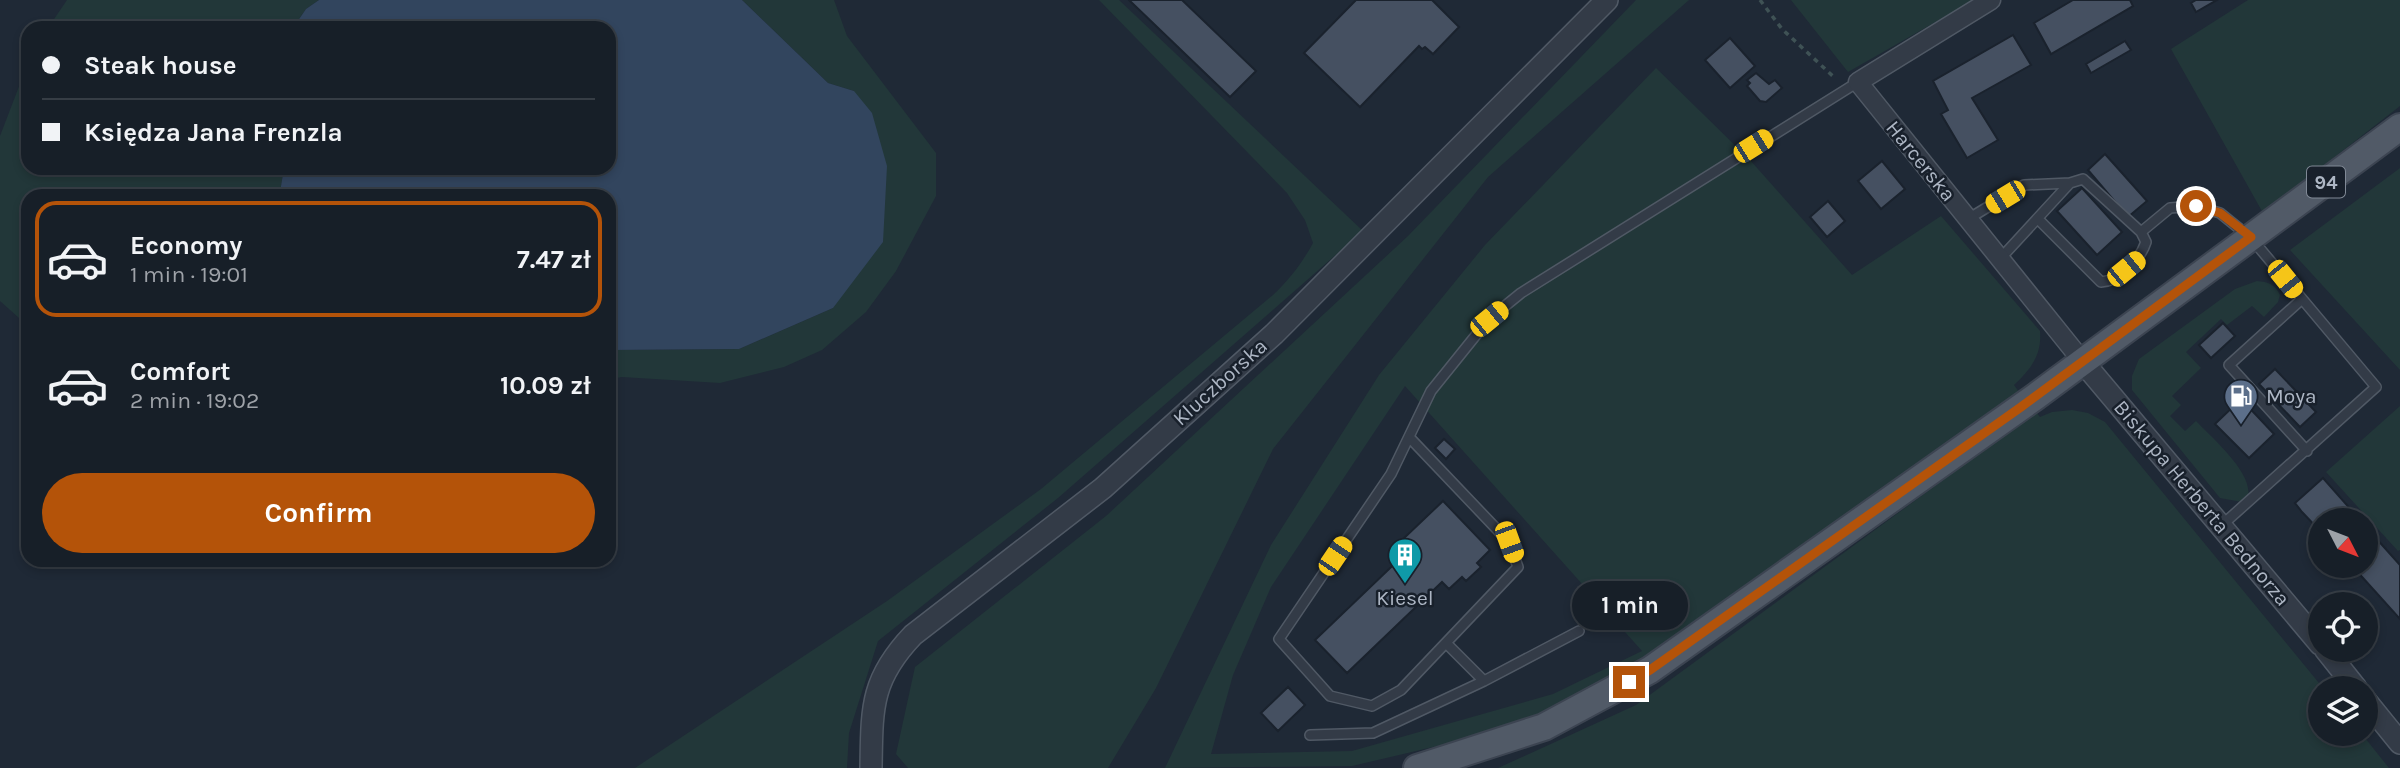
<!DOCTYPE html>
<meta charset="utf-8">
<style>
:root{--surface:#171f28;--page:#202730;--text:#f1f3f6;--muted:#9ea2a8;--line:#363d45;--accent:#b45309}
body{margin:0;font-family:Karla,sans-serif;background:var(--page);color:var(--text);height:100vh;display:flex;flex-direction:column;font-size:26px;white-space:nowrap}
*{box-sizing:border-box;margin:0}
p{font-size:23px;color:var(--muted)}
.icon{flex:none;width:38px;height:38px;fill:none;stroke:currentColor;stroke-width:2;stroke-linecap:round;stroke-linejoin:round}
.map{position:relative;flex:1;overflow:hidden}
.details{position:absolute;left:21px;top:189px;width:595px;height:378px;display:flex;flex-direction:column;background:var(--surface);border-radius:21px;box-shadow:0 4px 10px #0003,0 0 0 2px var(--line)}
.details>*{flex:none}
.hud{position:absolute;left:21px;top:21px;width:595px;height:154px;border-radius:21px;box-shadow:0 4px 10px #0003,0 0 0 2px var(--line);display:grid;align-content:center;height:154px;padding:0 21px;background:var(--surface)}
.needle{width:46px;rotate:132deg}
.tools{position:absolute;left:2308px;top:508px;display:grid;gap:14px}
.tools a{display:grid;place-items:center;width:70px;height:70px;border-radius:50%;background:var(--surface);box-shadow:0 4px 10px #0003,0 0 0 2px var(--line);font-size:35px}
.end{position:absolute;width:32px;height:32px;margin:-16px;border:9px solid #b45309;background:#fff;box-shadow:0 0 0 4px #fff}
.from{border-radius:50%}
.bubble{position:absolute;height:49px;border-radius:24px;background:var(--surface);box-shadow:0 4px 10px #0003,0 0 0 2px var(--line);font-size:23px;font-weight:700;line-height:49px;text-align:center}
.car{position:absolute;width:21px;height:42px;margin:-21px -10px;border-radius:9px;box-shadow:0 0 5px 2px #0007;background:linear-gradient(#f5c518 24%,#345 0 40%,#f5c518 0 76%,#345 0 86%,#f5c518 0)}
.hud b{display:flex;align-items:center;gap:24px;height:66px;font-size:26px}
.hud b+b{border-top:2px solid var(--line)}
.hud i{width:18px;height:18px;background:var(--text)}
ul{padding:12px 0 0;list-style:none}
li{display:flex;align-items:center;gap:21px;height:116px;margin:0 14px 10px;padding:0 7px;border:4px solid transparent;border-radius:21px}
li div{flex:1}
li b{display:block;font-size:26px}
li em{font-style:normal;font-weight:700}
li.current{border-color:var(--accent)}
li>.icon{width:63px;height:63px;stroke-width:1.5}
.cta{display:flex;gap:14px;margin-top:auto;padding:14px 21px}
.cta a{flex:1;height:80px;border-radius:42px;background:var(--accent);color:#fff;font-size:28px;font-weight:700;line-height:80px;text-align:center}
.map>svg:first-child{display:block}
.green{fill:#223739;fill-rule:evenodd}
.water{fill:#32455e}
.building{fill:#455061;stroke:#1a222d;stroke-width:2}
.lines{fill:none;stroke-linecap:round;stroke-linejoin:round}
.service-casing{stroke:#505965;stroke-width:12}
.minor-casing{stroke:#505965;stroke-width:21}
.tertiary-casing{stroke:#505965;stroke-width:24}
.primary-casing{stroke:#3c4451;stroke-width:30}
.path{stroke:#3f5255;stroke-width:3.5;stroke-dasharray:5 5;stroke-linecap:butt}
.service{stroke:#333b47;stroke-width:9}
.minor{stroke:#333b47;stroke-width:18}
.tertiary{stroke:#333b47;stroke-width:21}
.primary{stroke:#515a67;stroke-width:26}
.route{stroke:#b45309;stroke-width:9}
.labels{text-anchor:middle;stroke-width:5;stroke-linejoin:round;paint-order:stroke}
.shield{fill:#18202b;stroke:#808996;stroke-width:2}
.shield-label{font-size:19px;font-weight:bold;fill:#adb6c4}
.street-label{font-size:21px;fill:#adb6c4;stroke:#18202b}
.poi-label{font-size:21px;fill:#adb6c4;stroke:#18202b;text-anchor:start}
</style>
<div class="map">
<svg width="2400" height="768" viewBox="0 0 2400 768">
<rect width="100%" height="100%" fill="#1f2936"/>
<path class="green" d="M67,0h252l-13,9 -13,19h-245z
M742,0h92l13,36 89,117v43l-40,75 -30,41 -44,38 -38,17 -64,16 -98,-6 -13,2v-29l130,-1 94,-41 21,-217 -26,-8z
M1099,0h20l244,231 -305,267 -180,143 -29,92 -2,35h-212l252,-167 154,-112 232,-194c17,-16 29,-32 40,-52l-8,-23 -18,-27z
M1636,0h53l-201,177 -215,272 -117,239 -48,80h-200l-12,-14 19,-87 191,-151 302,-280z
M1791,0h183l-126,72z
M2248,0h152v106l-137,107 -92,-164z
M28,63v105h256l-4,24 -39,4h-213v130l-28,-25v-165z
M1656,68l94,92 102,115 89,-59 99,115c2,24 -9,38 -26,54l5,7 -372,266 -91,51 -93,31 -111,26 -187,2 106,-223 108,-170 106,-130zM1405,386l237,265 -89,43 -201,57 -141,3 22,-79 38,-88z
M2400,168v202l-110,-120z
M2257,281c11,1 18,3 23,14l-2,7 -14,15 -12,-11 -25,19 -6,-6 -35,33 15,16 -29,28 9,9 -11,11 15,15 11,-10c16,17 61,55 51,78l-5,3 -22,-4 -88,-108v-14l7,-17 96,-70z
M2400,406v144l-2,1 -72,-79z
M2072,410l16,3 17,9 218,266h-3v45h41l28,35h-891l138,-63 400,-293 4,5 12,-5z"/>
<path class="water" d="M319,0h423l86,83 26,8 18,22 15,53 -4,76 -50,66 -94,41 -130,1v-154h-368l39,-4 4,-24h325v-140h-316l13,-19z"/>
<path class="building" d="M1129,0h53l74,71 -26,26z
M1356,0h76l27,27 -26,27 -8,-7 -3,2 -3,-3 -59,61 -56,-54z
M2073,0h57l3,6 -82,48 -17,-31z
M2196,0h21l-21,12 -5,-9z
M2013,35l18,30 -59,33 26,42 -31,18 -26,-44 7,-4 -15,-29z
M1730,38l25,28 -25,22 -25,-28z
M2125,41l6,9 -40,23 -5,-9z
M1756,73l13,11 6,-4 7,8 -16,14 -6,-1 -13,-15 3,-3 -3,-3z
M2105,154l42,47 -19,16 -40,-47z
M1882,161l23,28 -24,20 -23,-28z
M2082,188l40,44 -25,23 -40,-44z
M1828,201l17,20 -18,16 -17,-20z
M2223,323l12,13 -24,22 -12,-13z
M2275,369l41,43 -16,15 -41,-43z
M2241,399l33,35 -25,24 -34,-34z
M1444,439l11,10 -9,10 -11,-11z
M2323,478l37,42h-40v11l-18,-19 -7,-9z
M1443,501l47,49 -13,13 4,4 -15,14 -4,-4 -13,12 -7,-7 -95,91 -32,-33 95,-91 -8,-9z
M2366,527l34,38v54l-46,-51 3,-3h9z
M1288,687l17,18 -27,26 -17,-18z"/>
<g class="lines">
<g class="service-casing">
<path id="service" d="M1968,219l56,-34 46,-2
M2038,219l63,63c19,-1 39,-22 45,-40l-5,-10
M2000,259l70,-76 13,-4 58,53 29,-24 26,-2 24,7 31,25 125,149 -155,139
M2302,299l-73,66 78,86
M1409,437l100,105 9,25 -117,123 -29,16 -42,-10 -51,-57 112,-165 40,-83 58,-72 32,-26 337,-211
M1446,643l38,38
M1310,735l63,-2 111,-52 95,-50"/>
</g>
<g class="minor-casing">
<path id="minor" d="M1991,0l-133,82 225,280"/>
</g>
<g class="tertiary-casing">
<path id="tertiary" d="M2083,362l237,282
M2325,649l31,39
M2366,701l34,42
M871,768c1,-59 -1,-88 42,-133l190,-147 171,-154 333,-334"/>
</g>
<g class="primary-casing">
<path id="primary" d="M1417,768l127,-41 106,-57 385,-273 365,-270"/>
</g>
<path class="path" d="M1760,0l22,29 54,50"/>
<use href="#service" class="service"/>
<use href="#minor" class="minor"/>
<use href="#tertiary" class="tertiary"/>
<use href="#primary" class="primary"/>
</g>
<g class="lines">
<path class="route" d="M1629,682l21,-12 371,-263 230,-170 -31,-24 -24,-7"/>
</g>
<defs>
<g id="fuel-pin" transform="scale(1.75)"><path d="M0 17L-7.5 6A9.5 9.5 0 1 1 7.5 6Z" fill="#5c6f8a" stroke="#18202b"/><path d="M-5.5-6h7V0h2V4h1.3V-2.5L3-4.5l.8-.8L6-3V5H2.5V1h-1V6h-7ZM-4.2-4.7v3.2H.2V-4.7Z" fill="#fff"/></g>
<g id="building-pin" transform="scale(1.75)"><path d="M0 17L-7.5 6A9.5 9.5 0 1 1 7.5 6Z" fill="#0f9aa8" stroke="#18202b"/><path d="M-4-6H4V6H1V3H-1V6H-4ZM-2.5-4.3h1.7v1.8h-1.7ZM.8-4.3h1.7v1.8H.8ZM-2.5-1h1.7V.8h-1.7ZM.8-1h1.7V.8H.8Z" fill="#fff"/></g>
</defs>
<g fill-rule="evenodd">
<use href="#fuel-pin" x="2241" y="396"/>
<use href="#building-pin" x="1405" y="555"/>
</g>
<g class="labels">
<rect class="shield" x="2307" y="166.5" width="38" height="31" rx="5"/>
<g class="shield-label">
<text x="2326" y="189">94</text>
</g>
<g class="street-label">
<text transform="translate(1921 161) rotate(51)" y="7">Harcerska</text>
<text transform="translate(1220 382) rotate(-42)" y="7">Kluczborska</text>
<text transform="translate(2202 503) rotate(50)" y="7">Biskupa Herberta Bednorza</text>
</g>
<g class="poi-label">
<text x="2266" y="403">Moya</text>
<text x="1405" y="605" text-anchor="middle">Kiesel</text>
</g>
</g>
</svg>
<div class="tools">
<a><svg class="needle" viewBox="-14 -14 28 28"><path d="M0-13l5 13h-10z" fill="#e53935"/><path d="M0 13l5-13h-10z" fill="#9ea2a8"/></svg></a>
<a><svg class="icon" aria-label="locate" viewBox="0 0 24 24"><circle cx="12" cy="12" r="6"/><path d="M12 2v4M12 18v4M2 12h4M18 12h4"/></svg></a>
<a><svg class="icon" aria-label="layers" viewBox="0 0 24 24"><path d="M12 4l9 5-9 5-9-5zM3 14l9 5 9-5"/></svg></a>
</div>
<i class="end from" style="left:2196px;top:206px"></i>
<i class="end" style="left:1629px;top:682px"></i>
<div class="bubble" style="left:1572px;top:581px;width:116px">1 min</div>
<i class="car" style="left:1753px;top:146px;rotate:58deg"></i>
<i class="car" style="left:2005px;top:197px;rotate:239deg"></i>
<i class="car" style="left:2126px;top:269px;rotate:51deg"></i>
<i class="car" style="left:2285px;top:279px;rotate:141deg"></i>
<i class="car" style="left:1489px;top:319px;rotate:51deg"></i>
<i class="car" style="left:1509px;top:542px;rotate:160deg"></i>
<i class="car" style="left:1335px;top:556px;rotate:34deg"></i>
<div class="hud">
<b><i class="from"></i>Steak house</b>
<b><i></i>Księdza Jana Frenzla</b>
</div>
<section class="details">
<ul>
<li class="current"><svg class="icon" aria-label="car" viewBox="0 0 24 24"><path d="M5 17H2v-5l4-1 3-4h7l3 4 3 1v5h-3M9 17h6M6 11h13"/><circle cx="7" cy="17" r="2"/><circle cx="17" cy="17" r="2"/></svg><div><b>Economy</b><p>1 min · 19:01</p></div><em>7.47 zł</em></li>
<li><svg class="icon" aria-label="car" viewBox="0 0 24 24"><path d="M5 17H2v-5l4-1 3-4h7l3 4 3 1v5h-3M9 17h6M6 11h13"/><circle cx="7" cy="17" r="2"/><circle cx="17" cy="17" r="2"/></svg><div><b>Comfort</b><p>2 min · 19:02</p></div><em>10.09 zł</em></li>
</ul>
<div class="cta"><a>Confirm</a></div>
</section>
</div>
